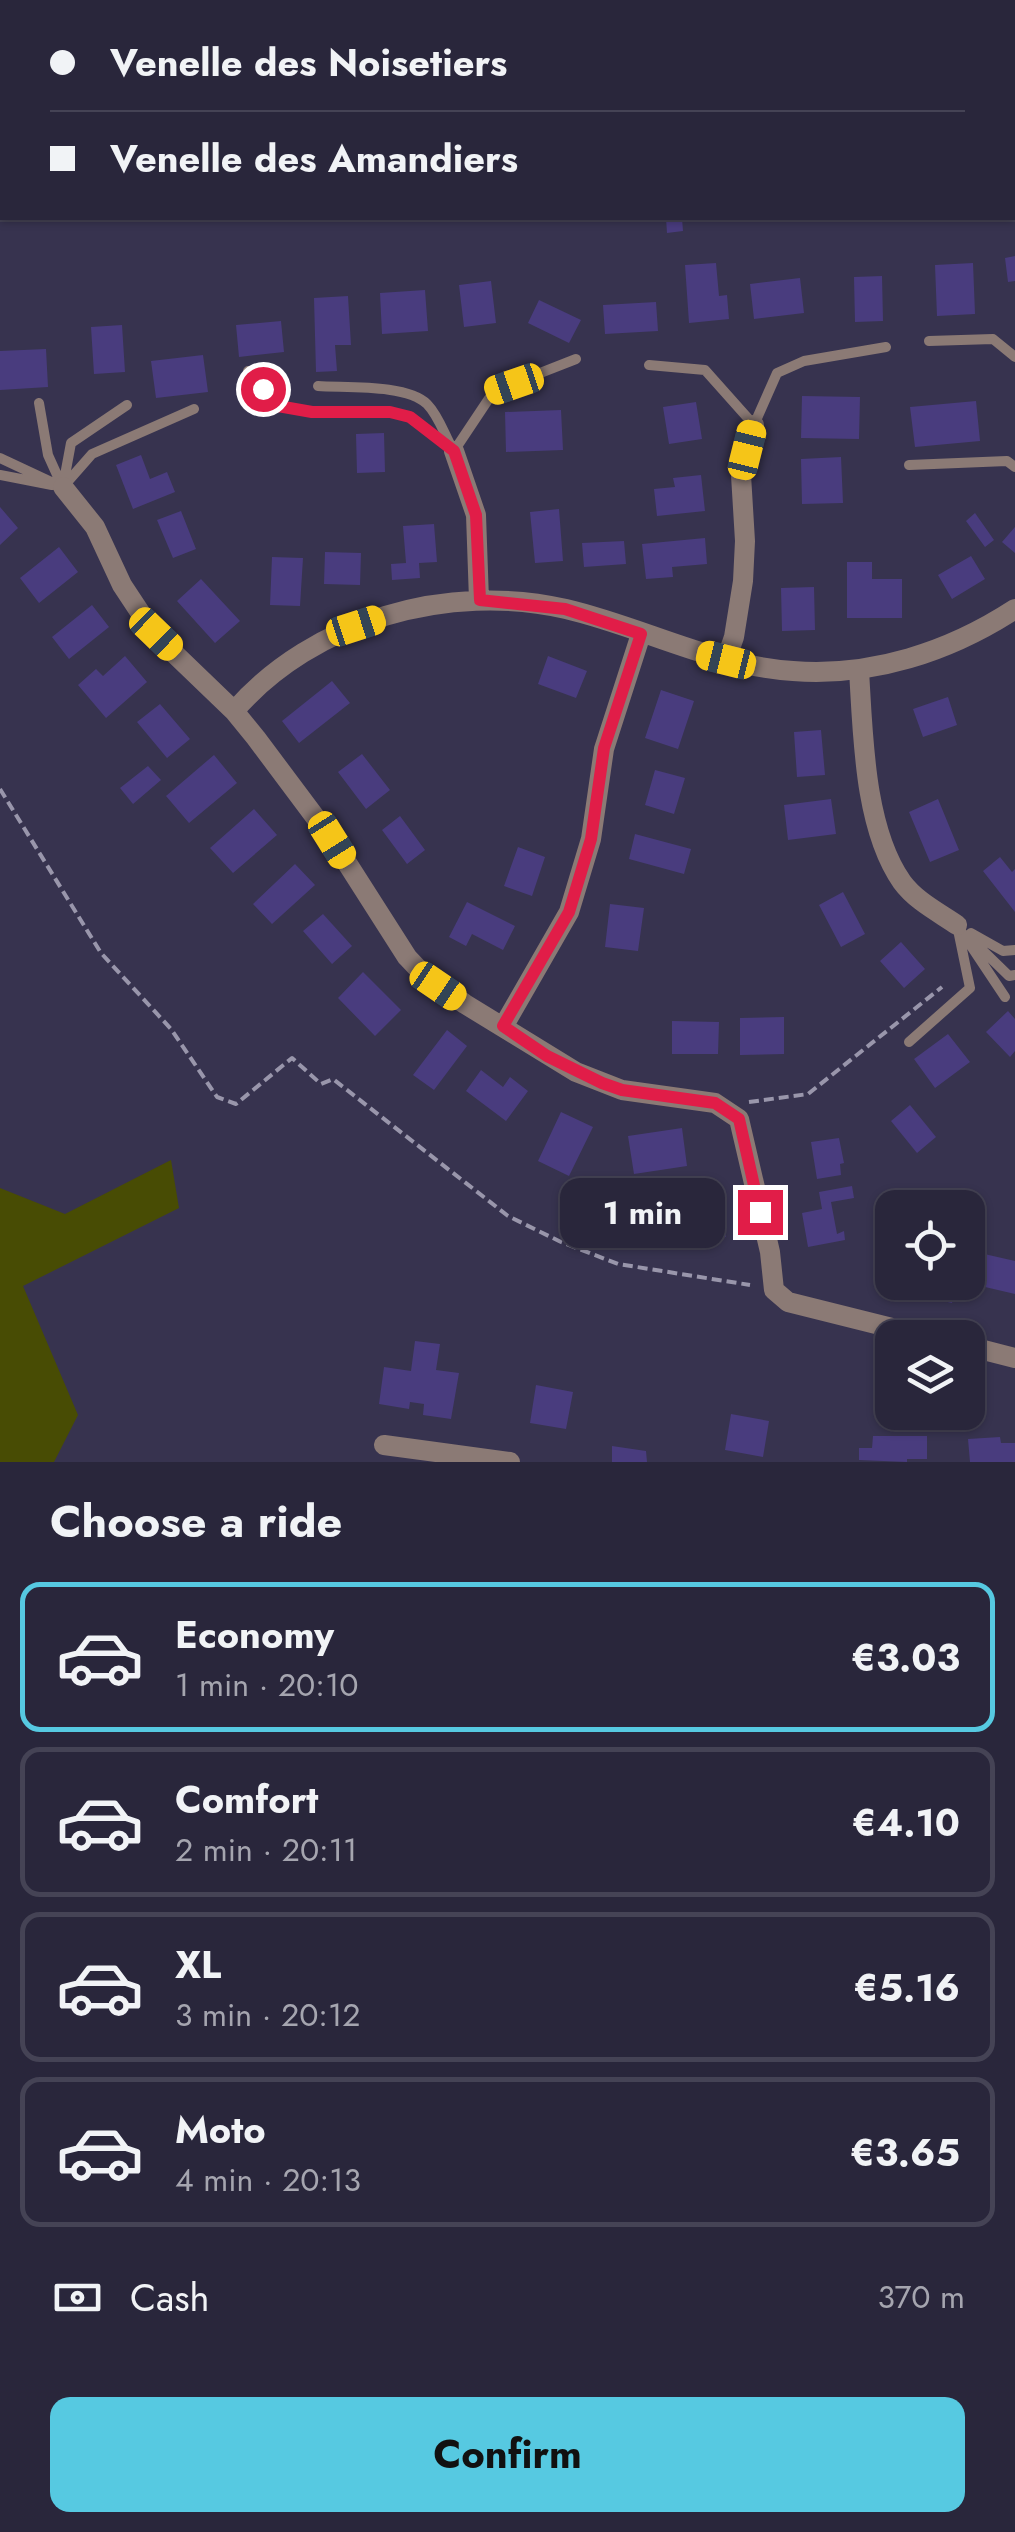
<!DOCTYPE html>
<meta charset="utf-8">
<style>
:root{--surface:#29263b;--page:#353246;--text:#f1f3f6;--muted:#a5a5af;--line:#454355;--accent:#56c9e1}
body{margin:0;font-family:Jost,sans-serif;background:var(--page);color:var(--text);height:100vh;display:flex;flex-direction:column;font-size:38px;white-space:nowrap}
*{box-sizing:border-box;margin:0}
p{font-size:32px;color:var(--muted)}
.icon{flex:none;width:55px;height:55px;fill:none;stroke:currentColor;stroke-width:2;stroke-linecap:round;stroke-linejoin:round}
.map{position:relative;height:1462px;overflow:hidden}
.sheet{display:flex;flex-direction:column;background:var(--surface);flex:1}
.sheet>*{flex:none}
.banner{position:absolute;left:0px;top:0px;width:1015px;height:220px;box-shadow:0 2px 8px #0004,0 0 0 2px var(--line);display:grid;align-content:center;height:220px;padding:0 50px;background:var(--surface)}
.buttons{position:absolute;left:875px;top:1190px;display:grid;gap:20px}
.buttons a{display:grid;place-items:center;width:110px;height:110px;border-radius:20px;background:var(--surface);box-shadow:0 2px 8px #0004,0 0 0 2px var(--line);font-size:50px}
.end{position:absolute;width:45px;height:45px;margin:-22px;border:12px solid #e11d48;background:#fff;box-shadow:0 0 0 5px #fff}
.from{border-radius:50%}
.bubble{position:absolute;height:70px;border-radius:20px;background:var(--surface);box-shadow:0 2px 8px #0004,0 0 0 2px var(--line);font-size:32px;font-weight:700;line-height:70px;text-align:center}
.car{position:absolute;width:30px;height:60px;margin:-30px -15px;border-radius:12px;box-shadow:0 0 8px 2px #0007;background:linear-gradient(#f5c518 24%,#345 0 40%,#f5c518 0 76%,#345 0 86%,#f5c518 0)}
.banner b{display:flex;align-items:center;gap:35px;height:95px;font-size:38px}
.banner b+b{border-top:2px solid var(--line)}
.banner i{width:25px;height:25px;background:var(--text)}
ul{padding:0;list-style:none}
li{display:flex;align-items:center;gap:30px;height:150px;margin:0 20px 15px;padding:0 30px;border:5px solid var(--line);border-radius:20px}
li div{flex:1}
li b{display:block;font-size:38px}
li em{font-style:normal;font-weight:700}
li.selected{border-color:var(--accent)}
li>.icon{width:90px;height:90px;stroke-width:1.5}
h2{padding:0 50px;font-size:45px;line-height:120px}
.pay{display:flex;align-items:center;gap:25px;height:110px;padding:0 50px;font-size:38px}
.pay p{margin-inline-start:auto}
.primary-button{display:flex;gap:20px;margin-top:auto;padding:20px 50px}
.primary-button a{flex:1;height:115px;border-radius:20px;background:var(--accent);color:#111;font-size:40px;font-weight:700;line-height:115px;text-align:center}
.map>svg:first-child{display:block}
.green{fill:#484c04}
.building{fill:#493c7e}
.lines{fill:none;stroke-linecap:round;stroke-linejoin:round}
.path{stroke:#9996ab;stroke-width:4;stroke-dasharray:10 5;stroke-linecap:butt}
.lane{stroke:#8b7a75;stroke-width:10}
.street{stroke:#8b7a75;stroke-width:20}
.highway{stroke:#ffd6c9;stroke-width:30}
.route{stroke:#e11d48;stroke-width:12}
</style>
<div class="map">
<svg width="1015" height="1462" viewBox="0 0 1015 1462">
<rect width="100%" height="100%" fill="#37334f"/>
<path class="green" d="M171,1160l8,48 -156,78 55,129 -24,47h-54v-274l65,26z"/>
<path class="building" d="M666,218h16l1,13 -16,2z
M1015,256v25l-7,1 -3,-24z
M716,263l3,33 8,-1 2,24 -40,4 -4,-58z
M973,263l2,51 -38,2 -2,-51z
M882,276l1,45 -28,1 -1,-45z
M800,278l4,35 -50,6 -4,-35z
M491,281l5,42 -32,4 -5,-42z
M425,290l3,41 -46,3 -2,-41z
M348,296l3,49h-16l2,26 -21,1 -2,-74z
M539,300l42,20 -12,23 -41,-20z
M656,302l2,29 -53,3 -2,-29z
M281,321l3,31 -45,5 -3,-32z
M122,325l3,47 -31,2 -3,-47z
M46,349l2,38 -48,3v-39z
M203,355l5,37 -52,6 -5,-37z
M802,396l58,1 -1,42 -58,-1z
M976,401l4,40 -65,6 -5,-40z
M696,402l6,37 -33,5 -6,-37z
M561,410l2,40 -57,2 -1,-40z
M384,433l1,39 -28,1 -1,-39z
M141,455l9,24 17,-7 8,20 -42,17 -17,-44z
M841,457l2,46 -41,1 -1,-45z
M701,475l4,36 -48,5 -3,-27 21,-2 -2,-9z
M0,507l18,21 -18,17z
M559,509l4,52 -28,2 -5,-51z
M181,511l15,38 -23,9 -16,-38z
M975,513l19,27 -9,7 -19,-26z
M434,524l3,38 -18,1 1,15 -28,2 -1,-16 15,-1 -3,-37z
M1015,527v26l-13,-11z
M705,538l2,26 -35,3 1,10 -27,2 -4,-35z
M624,541l2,23 -42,3 -2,-24z
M59,547l19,25 -39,31 -19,-25z
M325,552l36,1 -1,32 -36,-1z
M971,556l14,23 -33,20 -14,-24z
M272,557l31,1 -3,48 -30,-1z
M847,562h25v17h30v39h-55z
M201,579l39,42 -25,22 -38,-42z
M814,587l1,43 -33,1 -1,-43z
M92,605l17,22 -40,32 -17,-22z
M125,656l22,26 -41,36 -28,-33 18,-16 7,7z
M548,656l39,15 -11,27 -38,-14z
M332,681l18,22 -51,40 -17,-22z
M661,690l33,11 -16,48 -33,-11z
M948,697l9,28 -34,12 -10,-28z
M160,704l30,35 -23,19 -30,-36z
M821,730l4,45 -28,2 -3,-45z
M362,754l28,36 -24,19 -28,-37z
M214,755l23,28 -48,40 -23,-27z
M148,766l13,14 -28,24 -13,-16z
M655,770l30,8 -11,36 -29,-9z
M831,799l5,35 -48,6 -4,-35z
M938,799l21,51 -29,12 -21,-50z
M254,809l23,26 -44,38 -23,-25z
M400,816l25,34 -18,14 -25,-34z
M635,834l56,15 -7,25 -55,-15z
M518,847l27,10 -13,39 -28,-10z
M1000,857l12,15 3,-3v43l-32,-41z
M295,864l20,21 -43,39 -19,-20z
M843,892l22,42 -24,13 -22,-42z
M467,902l48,24 -12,24 -31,-16 -6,12 -17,-9z
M610,904l34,4 -6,43 -33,-4z
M323,914l29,32 -20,18 -29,-33z
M901,942l24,27 -21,19 -24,-27z
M363,972l38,38 -26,26 -37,-38z
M1008,1011l7,8v32l-5,6 -24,-25z
M784,1017v37l-44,1v-37z
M672,1021l47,1 -1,32h-46z
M447,1030l20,16 -33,44 -21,-15z
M948,1034l22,28 -35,26 -21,-29z
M481,1070l22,17 7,-10 18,14 -22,30 -40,-30z
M910,1105l26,32 -19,16 -26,-32z
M561,1112l32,15 -24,49 -31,-15z
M682,1128l5,38 -53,8 -6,-38z
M839,1138l5,25 -4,1 1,11 -24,4 -6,-37z
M717,1185l9,52 -35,5 -9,-30 12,-2 -4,-21z
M852,1186l2,12 -23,4 6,32 7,-3 1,9 -37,7 -6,-34 20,-4 -3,-17z
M565,1208l11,4 -6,16 -11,-5z
M969,1238l14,4 -3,11 35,8v33l-47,-11z
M939,1282h18l-5,21 -18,-4z
M415,1341l25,3 -4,26 23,3 -8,46 -28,-4 1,-11 -14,-2 -1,7 -30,-5 5,-37 27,4z
M536,1385l37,7 -7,37 -36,-6z
M731,1414l38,7 -6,36 -38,-7z
M873,1436h54v23h-20v3l-48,-2v-12h13z
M1000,1437l1,6h14v19h-45l-2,-23z
M612,1446l34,5 1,11h-35z"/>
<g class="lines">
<path class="path" d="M0,789l101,164 70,76 46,68 19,7 56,-46 29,26 12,-5 175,137 53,26 57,22 132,21
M749,1102l59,-8 134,-107"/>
<path class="lane" d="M929,341l64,-2 22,18
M649,365l56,5 49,55 23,-52 27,-12 82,-14
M248,371l29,35 35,6h78l19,5 45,33
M318,386c28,2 89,-2 109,18 11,11 17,29 24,42
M39,403l9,52 14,31
M454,451l40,-60 82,-32
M0,458l62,29
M909,465l98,-4 8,6
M0,475l52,10
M63,486l8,-43 56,-38
M63,487l29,-33 102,-45
M961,931l44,66
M971,933l32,18 12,-1
M972,940l37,36 6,-1
M909,1042l61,-54 -13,-63"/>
<path class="street" d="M1012,105h3
M0,166h2
M454,451l22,64 3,85
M63,487l32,40 27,58 33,50 79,76 22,27 77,103 74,116 16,17 42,30 111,68 46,18 93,13 24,16 31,133 4,38 14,12 144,36
M726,660l8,-23 9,-56 2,-40 -4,-66 13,-50
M859,670c4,65 5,158 43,212 14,19 36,30 55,43
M234,711c79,-91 215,-129 332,-102 77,18 147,57 227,62 79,6 156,-19 222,-62
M503,1027l66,-115 22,-73 13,-90 37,-115
M968,1346l47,12
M384,1445l126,17"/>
<path class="highway" d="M848,2l34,-2
M0,51h2
M0,105h2"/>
</g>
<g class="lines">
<path class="route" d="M263,389l15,17 34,6h78l20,5 44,34 22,64 4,85 85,9 76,25 -37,114 -13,91 -22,73 -66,114 44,30 55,27 20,7 93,13 24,16 21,93"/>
</g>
</svg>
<div class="buttons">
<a><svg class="icon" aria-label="locate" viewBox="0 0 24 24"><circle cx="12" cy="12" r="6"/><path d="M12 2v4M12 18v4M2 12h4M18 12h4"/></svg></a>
<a><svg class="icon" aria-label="layers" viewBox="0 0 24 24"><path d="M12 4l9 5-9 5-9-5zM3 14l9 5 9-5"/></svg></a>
</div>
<i class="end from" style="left:263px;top:389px"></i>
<i class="end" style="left:760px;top:1212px"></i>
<div class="bubble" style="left:560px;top:1178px;width:165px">1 min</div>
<i class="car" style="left:514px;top:384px;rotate:251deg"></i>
<i class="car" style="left:747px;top:450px;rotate:14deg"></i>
<i class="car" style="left:356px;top:626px;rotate:72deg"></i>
<i class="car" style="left:156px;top:634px;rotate:134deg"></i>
<i class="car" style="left:726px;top:660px;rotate:284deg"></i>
<i class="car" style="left:332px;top:840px;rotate:148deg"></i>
<i class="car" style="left:438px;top:986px;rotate:124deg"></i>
<div class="banner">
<b><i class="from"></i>Venelle des Noisetiers</b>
<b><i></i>Venelle des Amandiers</b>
</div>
</div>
<section class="sheet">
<h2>Choose a ride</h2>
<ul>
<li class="selected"><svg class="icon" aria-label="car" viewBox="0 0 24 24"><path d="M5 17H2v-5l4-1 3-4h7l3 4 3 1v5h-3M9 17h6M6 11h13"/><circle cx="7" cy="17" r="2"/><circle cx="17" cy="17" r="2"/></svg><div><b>Economy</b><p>1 min · 20:10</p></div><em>€3.03</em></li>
<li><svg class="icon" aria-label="car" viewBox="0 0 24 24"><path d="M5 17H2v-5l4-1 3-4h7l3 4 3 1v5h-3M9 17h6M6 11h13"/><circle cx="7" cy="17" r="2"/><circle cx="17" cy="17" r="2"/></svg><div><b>Comfort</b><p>2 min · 20:11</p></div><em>€4.10</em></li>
<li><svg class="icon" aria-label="car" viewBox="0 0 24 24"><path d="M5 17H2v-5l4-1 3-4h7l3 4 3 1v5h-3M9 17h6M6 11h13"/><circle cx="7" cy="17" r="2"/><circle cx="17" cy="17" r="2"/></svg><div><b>XL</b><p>3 min · 20:12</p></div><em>€5.16</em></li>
<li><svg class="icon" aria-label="car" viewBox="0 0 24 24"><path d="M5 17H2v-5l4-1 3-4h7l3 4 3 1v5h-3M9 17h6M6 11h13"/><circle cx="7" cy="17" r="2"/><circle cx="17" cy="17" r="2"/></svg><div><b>Moto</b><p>4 min · 20:13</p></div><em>€3.65</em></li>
</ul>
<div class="pay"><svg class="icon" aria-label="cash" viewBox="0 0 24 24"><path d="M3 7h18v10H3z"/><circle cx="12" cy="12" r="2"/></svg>Cash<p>370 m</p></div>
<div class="primary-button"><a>Confirm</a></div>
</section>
